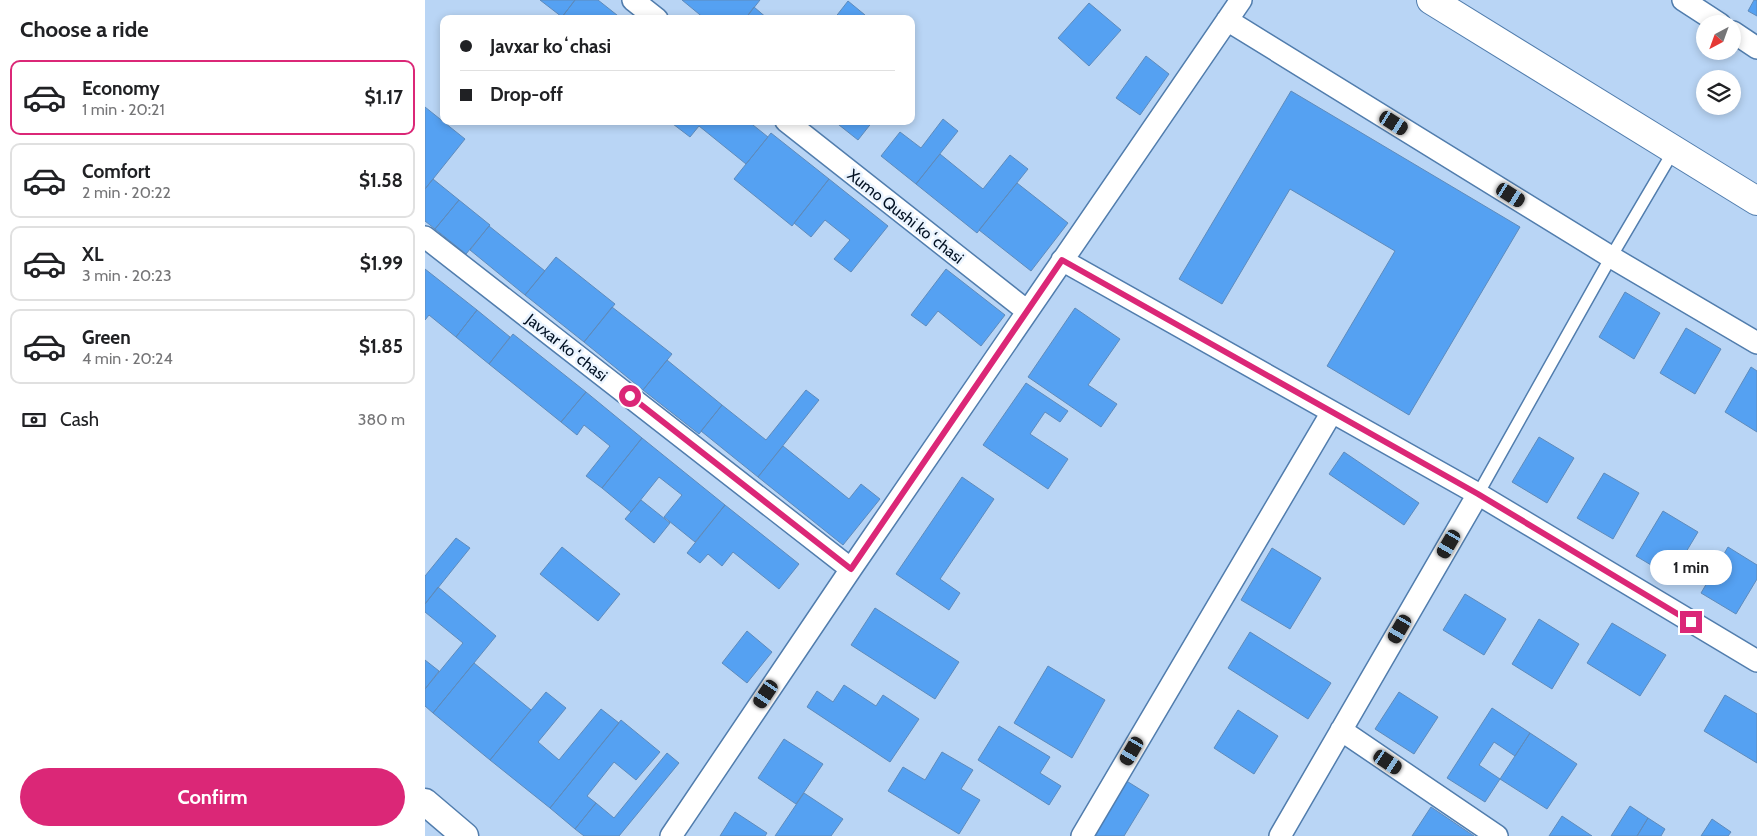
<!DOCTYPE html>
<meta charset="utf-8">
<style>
:root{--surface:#fff;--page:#f6f6f6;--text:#202124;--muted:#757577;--line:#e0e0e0;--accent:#db2777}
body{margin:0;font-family:Cabin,sans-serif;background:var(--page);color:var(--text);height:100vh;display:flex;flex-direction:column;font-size:19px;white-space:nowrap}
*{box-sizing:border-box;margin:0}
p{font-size:16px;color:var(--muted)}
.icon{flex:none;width:28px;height:28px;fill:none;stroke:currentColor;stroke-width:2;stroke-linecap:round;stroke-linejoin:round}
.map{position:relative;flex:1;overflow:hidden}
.panel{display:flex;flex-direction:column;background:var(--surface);width:425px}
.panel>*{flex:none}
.guide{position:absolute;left:15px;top:15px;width:475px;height:110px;border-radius:10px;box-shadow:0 2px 8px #0003;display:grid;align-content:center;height:110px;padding:0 20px;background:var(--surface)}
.needle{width:32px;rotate:221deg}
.buttons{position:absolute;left:1271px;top:15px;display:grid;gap:10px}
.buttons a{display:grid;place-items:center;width:45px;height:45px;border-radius:50%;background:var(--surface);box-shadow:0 2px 8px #0003;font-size:25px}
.end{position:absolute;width:22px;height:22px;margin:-11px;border:6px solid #db2777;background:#fff;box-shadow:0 0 0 2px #fff}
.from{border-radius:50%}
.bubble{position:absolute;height:35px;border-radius:18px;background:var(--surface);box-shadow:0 2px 8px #0003;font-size:16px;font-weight:800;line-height:35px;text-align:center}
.car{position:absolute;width:15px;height:30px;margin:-15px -8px;border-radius:6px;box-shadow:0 0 4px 1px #0007;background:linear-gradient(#222 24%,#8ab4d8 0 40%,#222 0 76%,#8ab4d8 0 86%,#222 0)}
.guide b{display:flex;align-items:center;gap:18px;height:48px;font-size:19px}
.guide b+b{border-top:1px solid var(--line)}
.guide i{width:12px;height:12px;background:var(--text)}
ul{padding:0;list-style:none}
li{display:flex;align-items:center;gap:15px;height:75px;margin:0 10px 8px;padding:0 10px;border:2px solid var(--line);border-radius:10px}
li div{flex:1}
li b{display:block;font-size:19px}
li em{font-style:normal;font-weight:800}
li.selected{border-color:var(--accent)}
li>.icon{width:45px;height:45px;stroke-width:1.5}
h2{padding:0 20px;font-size:22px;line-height:60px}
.pay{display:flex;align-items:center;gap:12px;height:55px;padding:0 20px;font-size:19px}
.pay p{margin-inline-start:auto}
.button{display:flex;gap:10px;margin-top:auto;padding:10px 20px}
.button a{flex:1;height:58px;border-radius:30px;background:var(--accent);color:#fff;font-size:20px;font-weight:800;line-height:58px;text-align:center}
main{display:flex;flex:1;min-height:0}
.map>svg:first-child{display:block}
.building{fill:#55a1f2;stroke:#5e8bbc}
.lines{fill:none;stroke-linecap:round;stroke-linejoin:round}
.service-casing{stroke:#517dad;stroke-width:14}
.minor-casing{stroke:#517dad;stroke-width:24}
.tertiary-casing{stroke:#517dad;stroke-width:29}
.primary-casing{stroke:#517dad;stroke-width:30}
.service{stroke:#fff;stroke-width:11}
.minor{stroke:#fff;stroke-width:21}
.tertiary{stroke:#fff;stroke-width:26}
.primary{stroke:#fff;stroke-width:28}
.route{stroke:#db2777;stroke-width:6}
.labels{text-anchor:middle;stroke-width:5;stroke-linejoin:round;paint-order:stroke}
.street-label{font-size:16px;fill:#021123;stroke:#eaf4ff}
</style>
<main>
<section class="panel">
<h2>Choose a ride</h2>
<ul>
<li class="selected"><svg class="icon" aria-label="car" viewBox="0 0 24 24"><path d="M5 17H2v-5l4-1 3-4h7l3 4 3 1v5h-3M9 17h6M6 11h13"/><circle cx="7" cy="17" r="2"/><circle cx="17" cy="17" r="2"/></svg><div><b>Economy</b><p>1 min · 20:21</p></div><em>$1.17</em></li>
<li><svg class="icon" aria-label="car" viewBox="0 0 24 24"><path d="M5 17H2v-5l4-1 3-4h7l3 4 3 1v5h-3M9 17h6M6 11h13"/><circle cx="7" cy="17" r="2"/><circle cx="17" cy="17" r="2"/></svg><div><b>Comfort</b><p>2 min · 20:22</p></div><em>$1.58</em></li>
<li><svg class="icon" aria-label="car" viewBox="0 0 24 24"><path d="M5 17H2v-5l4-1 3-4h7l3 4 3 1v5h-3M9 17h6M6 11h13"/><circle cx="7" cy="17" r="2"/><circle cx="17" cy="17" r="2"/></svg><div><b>XL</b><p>3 min · 20:23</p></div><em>$1.99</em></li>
<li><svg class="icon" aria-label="car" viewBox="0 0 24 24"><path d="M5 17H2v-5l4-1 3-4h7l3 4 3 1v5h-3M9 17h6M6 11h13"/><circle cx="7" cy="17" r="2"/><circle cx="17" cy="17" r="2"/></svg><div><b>Green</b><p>4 min · 20:24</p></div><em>$1.85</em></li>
</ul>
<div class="pay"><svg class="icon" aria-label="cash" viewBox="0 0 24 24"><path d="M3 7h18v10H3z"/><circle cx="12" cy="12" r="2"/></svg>Cash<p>380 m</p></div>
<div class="button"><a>Confirm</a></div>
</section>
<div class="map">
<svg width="1332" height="836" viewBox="0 0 1332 836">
<rect width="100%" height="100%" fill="#b9d5f5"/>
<path class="building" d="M115,0h35l-13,17z
M150,0h23l24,19h-59l-1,-2z
M257,0h78l-15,19h-40z
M1329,0h3v16l-9,-5z
M423,1l17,14 -3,4h-28z
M664,3l32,27 -32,36 -31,-28z
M329,7l14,12h-23z
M721,56l23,18 -29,41 -24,-17z
M866,91l229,136 -111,188 -82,-49 68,-115 -105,-62 -68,115 -43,-25z
M0,107l40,32 -40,50z
M518,119l15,12 -42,53 -35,-28 19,-24 21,16z
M250,121h73l20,16 -22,27 -47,-38 -9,11 -17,-13z
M409,121h39l-15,19z
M346,133l58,46 -37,47 -58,-47z
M515,154l43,35 27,-34 18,14 -51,64 -61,-49z
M8,179l26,21 -24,29 -10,-8v-32z
M404,179l59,47 -37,46 -17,-13 16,-19 -25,-20 -14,17 -17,-14z
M592,183l51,40 -37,48 -52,-41z
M34,200l31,25 -24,29 -31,-25z
M64,226l56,45 -20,24 -55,-45z
M131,257l59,47 -31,38 -59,-47z
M0,269l52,41 -21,27 -27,-22 -4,5z
M521,269l59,46 -24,31 -43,-35 -12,15 -15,-11z
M1200,292l35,21 -26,46 -35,-22z
M187,307l60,47 -29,36 -59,-48z
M650,308l45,31 -32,46 29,19 -16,23 -73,-50z
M52,310l33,27 -21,27 -33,-27z
M1261,328l35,21 -26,45 -35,-21z
M88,334l73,58 -25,30 -72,-58z
M242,360l55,45 -23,29 -56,-44z
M1326,367l6,4v61l-32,-20z
M601,383l42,28 -8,11 -15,-10 -15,22 38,25 -20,30 -65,-44z
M381,390l13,10 -61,77 -57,-46 21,-26 44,35z
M161,392l56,46 -40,50 -16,-12 24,-30 -26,-21 -7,10 -16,-13z
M1114,437l35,21 -27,45 -35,-21z
M217,438l83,67 -30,37 -31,-25 18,-22 -23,-18 -28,35 -29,-24z
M358,446l66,53 12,-15 19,15 -37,46 -85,-68z
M919,452l75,51 -15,22 -75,-51z
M1179,473l35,20 -26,46 -36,-21z
M537,477l32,22 -54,80 20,14 -11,17 -53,-36z
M216,500l29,23 -16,20 -29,-24z
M300,505l74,59 -20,25 -46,-37 -11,14 -14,-12 -8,9 -13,-10z
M1238,511l35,21 -27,45 -35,-21z
M31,538l14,10 -45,56v-28z
M137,547l58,47 -22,27 -58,-47z
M1303,547l29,18v14l-21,35 -35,-21z
M847,548l49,30 -31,51 -49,-29z
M13,587l58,49 -63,77 -8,-7v-17l38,-46 -38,-31v-8z
M1040,594l41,25 -22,36 -41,-25z
M450,608l84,54 -24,37 -84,-54z
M1114,619l40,25 -27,45 -40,-25z
M1187,623l54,32 -26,41 -53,-33z
M322,631l25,21 -25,31 -25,-20z
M825,632l81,51 -23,36 -80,-51z
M0,660l14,11 -14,18z
M49,663l57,47 -41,50 -57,-47z
M623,666l57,34 -33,58 -58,-35z
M419,685l32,21 7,-11 36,24 -29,43 -83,-55 10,-16 16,11z
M121,692l20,16 -28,34 21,18 42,-51 18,14 -69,85 -60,-48z
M974,692l39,25 -24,37 -39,-25z
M1300,695l32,19v49l-53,-32z
M1067,708l38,25 -15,23 -21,-14 -15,23 21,14 -15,23 -38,-24z
M813,710l40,26 -24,38 -40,-26z
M196,720l39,32 -24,28 -22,-18 -27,34 9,7 -21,26 -25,-21z
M574,726l51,31 -10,16 21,13 -12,19 -71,-45z
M1105,733l47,31 -30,45 -47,-30z
M359,739l39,25 -27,40 -38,-26z
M517,752l31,18 -12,19 19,11 -21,34 -71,-43 15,-24 22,13z
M242,753l12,10 -60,73h-35l-9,-7 21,-26 18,15z
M700,780l24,15 -25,41h-33z
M379,793l39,26 -12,17h-56z
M1205,806l18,12 -11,18h-26z
M1006,807l43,29h-62z
M310,812l32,21 -2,3h-45z
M1137,816l30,20h-43z
M1223,818l17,11 -4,7h-24z
M1287,819l19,13 -3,4h-27z"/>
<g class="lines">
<g class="service-casing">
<path id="service" d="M1053,494l133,-237 63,-107"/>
</g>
<g class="minor-casing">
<path id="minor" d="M208,0l24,19
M1258,0l37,24
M802,20l384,237 146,86
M1308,32l24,16
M361,121l241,190
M0,237l426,332
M637,260l416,234 279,167
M916,730l156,106
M246,836l180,-267 390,-569
M657,836l250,-424
M855,836l198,-342"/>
</g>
<g class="tertiary-casing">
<path id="tertiary" d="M0,802l40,34"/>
</g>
<g class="primary-casing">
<path id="primary" d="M1006,0l326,201"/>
</g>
<use href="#service" class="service"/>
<use href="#minor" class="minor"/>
<use href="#tertiary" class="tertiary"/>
<use href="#primary" class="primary"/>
</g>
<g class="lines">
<path class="route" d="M205,396l221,173 211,-309 416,234 213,128"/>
</g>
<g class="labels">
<g class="street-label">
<text transform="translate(481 216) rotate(38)" y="6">Xumo Qushi koʻchasi</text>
<text transform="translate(142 347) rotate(38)" y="6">Javxar koʻchasi</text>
</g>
</g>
</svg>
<div class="buttons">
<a><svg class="needle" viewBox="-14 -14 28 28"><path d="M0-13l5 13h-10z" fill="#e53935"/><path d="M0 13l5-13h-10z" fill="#757577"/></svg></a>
<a><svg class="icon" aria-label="layers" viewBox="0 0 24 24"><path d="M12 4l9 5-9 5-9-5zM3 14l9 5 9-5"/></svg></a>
</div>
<i class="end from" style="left:205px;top:396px"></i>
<i class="end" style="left:1266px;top:622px"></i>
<div class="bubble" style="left:1225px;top:550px;width:82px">1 min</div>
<i class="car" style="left:969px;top:123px;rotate:122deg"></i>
<i class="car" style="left:1086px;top:195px;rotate:122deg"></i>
<i class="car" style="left:1024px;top:544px;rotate:210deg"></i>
<i class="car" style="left:975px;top:629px;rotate:210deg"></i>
<i class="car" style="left:341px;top:694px;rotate:214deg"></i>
<i class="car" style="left:707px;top:751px;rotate:210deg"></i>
<i class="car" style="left:963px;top:762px;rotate:124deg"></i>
<div class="guide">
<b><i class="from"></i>Javxar koʻchasi</b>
<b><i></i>Drop-off</b>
</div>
</div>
</main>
